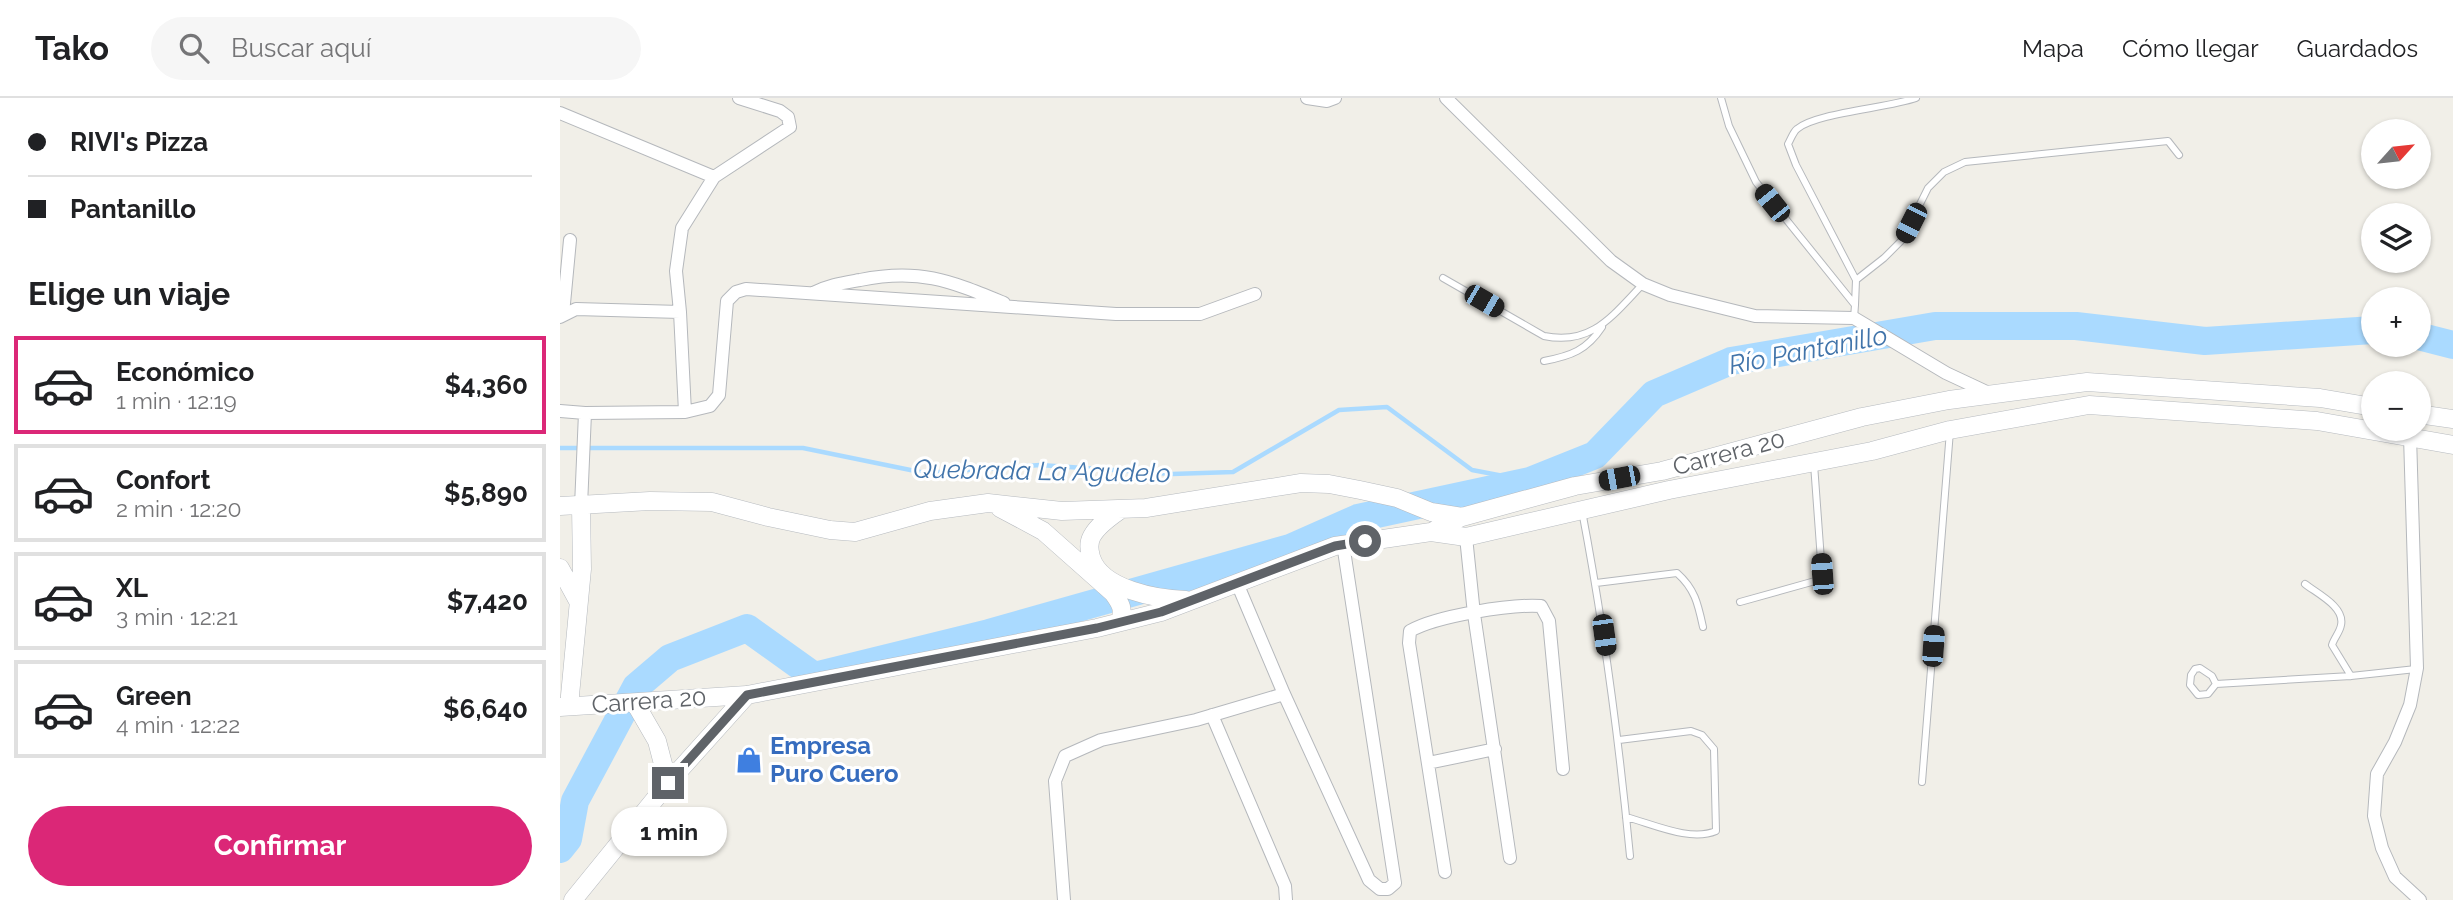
<!DOCTYPE html>
<html lang="es">
<meta charset="utf-8">
<style>
:root{--surface:#fff;--page:#f6f6f6;--text:#202124;--muted:#757577;--line:#e0e0e0;--accent:#db2777}
body{margin:0;font-family:Raleway,sans-serif;background:var(--page);color:var(--text);height:100vh;display:flex;flex-direction:column;font-size:26px;white-space:nowrap}
*{box-sizing:border-box;margin:0}
p{font-size:23px;color:var(--muted)}
.icon{flex:none;width:38px;height:38px;fill:none;stroke:currentColor;stroke-width:2;stroke-linecap:round;stroke-linejoin:round}
.map{position:relative;flex:1;overflow:hidden}
.drawer{display:flex;flex-direction:column;background:var(--surface);width:560px}
.drawer>*{flex:none}
.hud{display:grid;align-content:center;height:154px;padding:0 28px;background:var(--surface)}
.needle{width:46px;rotate:63deg}
.buttons{position:absolute;left:1801px;top:21px;display:grid;gap:14px}
.buttons a{display:grid;place-items:center;width:70px;height:70px;border-radius:50%;background:var(--surface);box-shadow:0 2px 5px #0004;font-size:35px}
.end{position:absolute;width:32px;height:32px;margin:-16px;border:9px solid #5f6368;background:#fff;box-shadow:0 0 0 4px #fff}
.from{border-radius:50%}
.bubble{position:absolute;height:49px;border-radius:24px;background:var(--surface);box-shadow:0 2px 5px #0004;font-size:23px;font-weight:700;line-height:49px;text-align:center}
.car{position:absolute;width:21px;height:42px;margin:-21px -10px;border-radius:9px;box-shadow:0 0 5px 2px #0007;background:linear-gradient(#222 24%,#8ab4d8 0 40%,#222 0 76%,#8ab4d8 0 86%,#222 0)}
.hud b{display:flex;align-items:center;gap:24px;height:66px;font-size:26px}
.hud b+b{border-top:2px solid var(--line)}
.hud i{width:18px;height:18px;background:var(--text)}
ul{padding:0;list-style:none}
li{display:flex;align-items:center;gap:21px;height:98px;margin:0 14px 10px;padding:0 14px;border:4px solid var(--line);border-radius:0px}
li div{flex:1}
li b{display:block;font-size:26px}
li em{font-style:normal;font-weight:700}
li.current{border-color:var(--accent)}
li>.icon{width:63px;height:63px;stroke-width:1.5}
h2{padding:0 28px;font-size:32px;line-height:84px}
.primary-button{display:flex;gap:14px;margin-top:auto;padding:14px 28px}
.primary-button a{flex:1;height:80px;border-radius:42px;background:var(--accent);color:#fff;font-size:28px;font-weight:700;line-height:80px;text-align:center}
header{display:flex;align-items:center;gap:42px;box-sizing:border-box;height:98px;padding:0 35px;background:var(--surface);border-bottom:2px solid var(--line)}
header strong{font-size:33px}
nav{display:flex;gap:38px;margin-inline-start:auto;font-size:24px}
.search{width:490px;height:63px;background:var(--page);display:flex;align-items:center;gap:18px;box-sizing:border-box;padding:0 24px;border-radius:38px;color:var(--muted);font-size:26px}
main{display:flex;flex:1;min-height:0}
.map>svg:first-child{display:block}
.lines{fill:none;stroke-linecap:round;stroke-linejoin:round}
.stream{stroke:#aadaff;stroke-width:4.5}
.river{stroke:#aadaff;stroke-width:28}
.lane-casing{stroke:#b5b8bc;stroke-width:8}
.street-casing{stroke:#b5b8bc;stroke-width:14}
.secondary-casing{stroke:#b6babf;stroke-width:19}
.lane{stroke:#fff;stroke-width:6}
.street{stroke:#fff;stroke-width:12}
.secondary{stroke:#fff;stroke-width:18}
.route{stroke:#5f6368;stroke-width:9}
.labels{text-anchor:middle;stroke-width:6;stroke-linejoin:round;paint-order:stroke}
.street-label{font-size:24px;fill:#5f6368;stroke:#fff}
.shop-label{font-size:24px;font-weight:bold;fill:#366cbe;stroke:#fff;text-anchor:start}
.water-label{font-size:26px;font-style:italic;fill:#4174aa;stroke:#fff}
</style>
<header>
<strong>Tako</strong>
<div class="search"><svg class="icon" aria-label="search" viewBox="0 0 24 24"><circle cx="10" cy="10" r="6"/><path d="M15 15l6 6"/></svg>Buscar aquí</div>
<nav><a>Mapa</a><a>Cómo llegar</a><a>Guardados</a></nav>
</header>
<main>
<section class="drawer">
<div class="hud">
<b><i class="from"></i>RIVI's Pizza</b>
<b><i></i>Pantanillo</b>
</div>
<h2>Elige un viaje</h2>
<ul>
<li class="current"><svg class="icon" aria-label="car" viewBox="0 0 24 24"><path d="M5 17H2v-5l4-1 3-4h7l3 4 3 1v5h-3M9 17h6M6 11h13"/><circle cx="7" cy="17" r="2"/><circle cx="17" cy="17" r="2"/></svg><div><b>Económico</b><p>1 min · 12:19</p></div><em>$4,360</em></li>
<li><svg class="icon" aria-label="car" viewBox="0 0 24 24"><path d="M5 17H2v-5l4-1 3-4h7l3 4 3 1v5h-3M9 17h6M6 11h13"/><circle cx="7" cy="17" r="2"/><circle cx="17" cy="17" r="2"/></svg><div><b>Confort</b><p>2 min · 12:20</p></div><em>$5,890</em></li>
<li><svg class="icon" aria-label="car" viewBox="0 0 24 24"><path d="M5 17H2v-5l4-1 3-4h7l3 4 3 1v5h-3M9 17h6M6 11h13"/><circle cx="7" cy="17" r="2"/><circle cx="17" cy="17" r="2"/></svg><div><b>XL</b><p>3 min · 12:21</p></div><em>$7,420</em></li>
<li><svg class="icon" aria-label="car" viewBox="0 0 24 24"><path d="M5 17H2v-5l4-1 3-4h7l3 4 3 1v5h-3M9 17h6M6 11h13"/><circle cx="7" cy="17" r="2"/><circle cx="17" cy="17" r="2"/></svg><div><b>Green</b><p>4 min · 12:22</p></div><em>$6,640</em></li>
</ul>
<div class="primary-button"><a>Confirmar</a></div>
</section>
<div class="map">
<svg width="1893" height="802" viewBox="0 0 1893 802">
<rect width="100%" height="100%" fill="#f1efe8"/>
<g class="lines">
<path class="stream" d="M0,350h243l122,25 115,-8 132,9 61,-2 106,-62 48,-3 85,63 58,11"/>
<path class="river" d="M1858,238l35,9
M0,751l8,-10 7,-38 61,-114 34,-29 77,-30 67,48 175,-43 301,-85 68,-30 172,-37 65,-26 59,-61 77,-33 204,-35h141l129,15 168,-11"/>
<g class="lane-casing">
<path id="lane" d="M1161,0l8,28 27,56 99,123 -1,13
M883,180l101,58c48,10 69,-21 99,-52
M1296,182l-60,-115 -8,-21c3,-5 5,-12 9,-15 18,-16 91,-21 119,-31
M1295,207l1,-25 28,-22 18,-18 26,-52 16,-16 21,-10 203,-21 11,14
M984,263c27,-5 43,-11 58,-34
M1022,413c22,115 37,230 48,345
M1036,485l81,-10c18,16 21,31 26,54
M1745,486c13,10 40,23 36,41 -1,7 -7,13 -9,20l19,31
M1180,504l75,-21 7,-7 -8,-110
M1656,586l-8,10 -10,1 -8,-10 1,-10 4,-6 5,-1 12,8 4,8 135,-8 65,-7
M1059,642l72,-9 11,4 12,14 2,82c-26,11 -63,-7 -90,-14
M1362,684l28,-351"/>
</g>
<g class="street-casing">
<path id="street" d="M747,0l20,3 8,-3
M886,0l165,163 32,23 27,11 85,21 99,2 92,55 47,22
M0,15l154,64
M253,195c15,-8 30,-10 47,-13 60,-12 90,1 144,23
M3,216l7,-74
M0,219l16,-8 104,3
M0,313l25,2 -4,93
M125,314l-5,-100 -4,-41 6,-43 32,-51 76,-50 -2,-10 -8,-6 -41,-13
M25,315l100,-1 25,-6 9,-11 8,-94 9,-9 10,-3 370,25h84l55,-20
M1850,338l7,232 -7,37 -15,37 -18,32 -3,42 8,32 13,29 25,23
M906,439l8,77 36,244
M677,485l47,111 85,186 11,9h8l7,-6 -52,-339
M652,617l73,171 1,14
M868,665l67,-14
M885,774l-36,-229 1,-12c26,-15 101,-27 131,-25l8,15 14,148
M504,802l-9,-119 10,-25 36,-16 95,-20 88,-26"/>
</g>
<g class="secondary-casing">
<path id="secondary" d="M1858,316l35,5
M0,408l90,-5 62,1 56,15 62,13 25,2 75,-21 58,-8 74,8 84,-3 155,-25 28,1 31,6 37,8 34,14 31,5
M440,410l43,23 70,62c8,11 11,16 7,29
M560,412c-10,7 -22,15 -28,26 -4,7 -3,14 -1,21 10,33 67,42 95,43
M871,434l31,-15 113,-31 87,-15 200,-54 87,-17 138,-18 233,16 53,9
M0,470l18,33
M75,605l22,38 11,42
M9,608l13,-137 -1,-63
M0,609l187,-12 350,-67 64,-16 174,-66 96,-14 35,5 203,-47 203,-39 78,-21 139,-25 228,16 136,24
M13,802l95,-117 79,-88"/>
</g>
<use href="#lane" class="lane"/>
<use href="#street" class="street"/>
<use href="#secondary" class="secondary"/>
</g>
<g class="lines">
<path class="route" d="M108,685l79,-88 350,-67 64,-16 174,-66 30,-5"/>
</g>
<defs>
<g id="shop-bare" transform="scale(2.1)"><path d="M-5-2.5h2.3a2.7 3.5 0 0 1 5.4 0H5L5.5 6h-11ZM-1.5-2.5h3a1.5 2.3 0 0 0-3 0Z" fill="#3f7fe0" stroke="#fff" stroke-width="2.5" paint-order="stroke"/></g>
</defs>
<g fill-rule="evenodd">
<use href="#shop-bare" x="189" y="662"/>
</g>
<g class="labels">
<g class="street-label">
<text transform="translate(1169 355) rotate(-15)" y="8">Carrera 20</text>
<text transform="translate(89 603) rotate(-4)" y="8">Carrera 20</text>
</g>
<g class="shop-label">
<text x="210" y="656">Empresa<tspan x="210" dy="28">Puro Cuero</tspan></text>
</g>
<g class="water-label">
<text transform="translate(1248 252) rotate(-11)" y="9">Río Pantanillo</text>
<text transform="translate(482 373) rotate(1)" y="9">Quebrada La Agudelo</text>
</g>
</g>
</svg>
<div class="buttons">
<a><svg class="needle" viewBox="-14 -14 28 28"><path d="M0-13l5 13h-10z" fill="#e53935"/><path d="M0 13l5-13h-10z" fill="#757577"/></svg></a>
<a><svg class="icon" aria-label="layers" viewBox="0 0 24 24"><path d="M12 4l9 5-9 5-9-5zM3 14l9 5 9-5"/></svg></a>
<a>+</a>
<a>−</a>
</div>
<i class="end from" style="left:805px;top:443px"></i>
<i class="end" style="left:108px;top:685px"></i>
<div class="bubble" style="left:51px;top:709px;width:116px">1 min</div>
<i class="car" style="left:1212px;top:105px;rotate:321deg"></i>
<i class="car" style="left:1351px;top:125px;rotate:207deg"></i>
<i class="car" style="left:924px;top:203px;rotate:120deg"></i>
<i class="car" style="left:1059px;top:380px;rotate:259deg"></i>
<i class="car" style="left:1262px;top:476px;rotate:356deg"></i>
<i class="car" style="left:1044px;top:537px;rotate:172deg"></i>
<i class="car" style="left:1373px;top:548px;rotate:4deg"></i>
</div>
</main>
